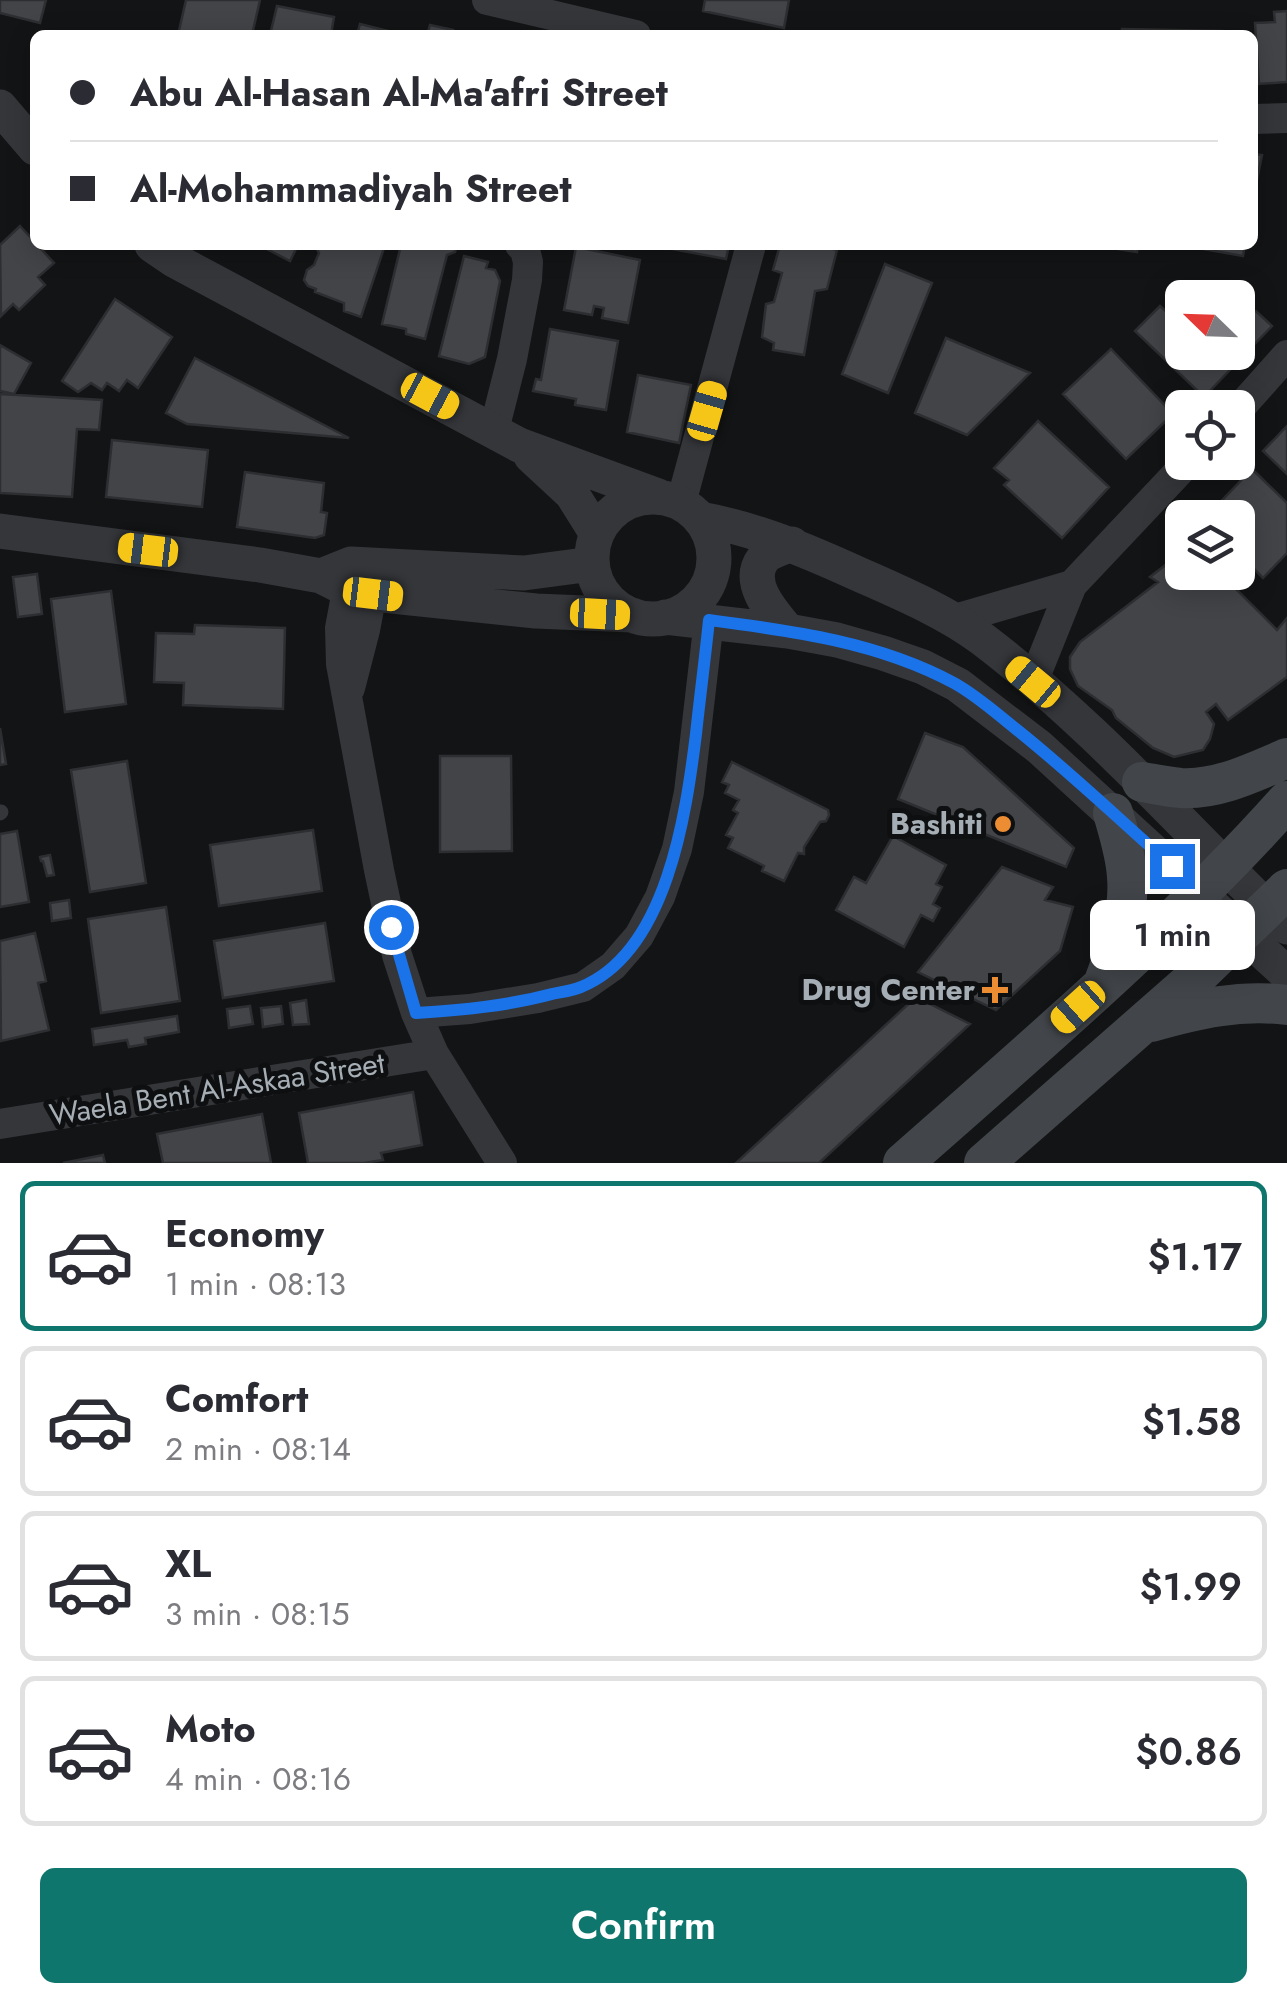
<!DOCTYPE html>
<meta charset="utf-8">
<style>
:root{--surface:#fff;--page:#f2f2f3;--text:#2b2b33;--muted:#7c7c81;--line:#e1e1e2;--accent:#0f766e}
body{margin:0;font-family:Jost,sans-serif;background:var(--page);color:var(--text);height:100vh;display:flex;flex-direction:column;font-size:38px;white-space:nowrap}
*{box-sizing:border-box;margin:0}
p{font-size:32px;color:var(--muted)}
.icon{flex:none;width:55px;height:55px;fill:none;stroke:currentColor;stroke-width:2;stroke-linecap:round;stroke-linejoin:round}
.map{position:relative;height:1163px;overflow:hidden}
.details{display:flex;flex-direction:column;background:var(--surface);flex:1}
.details>*{flex:none}
.top-card{position:absolute;left:30px;top:30px;width:1228px;height:220px;border-radius:15px;box-shadow:0 5px 25px #0003;display:grid;align-content:center;height:220px;padding:0 40px;background:var(--surface)}
.needle{width:65px;rotate:293deg}
.controls{position:absolute;left:1165px;top:280px;display:grid;gap:20px}
.controls a{display:grid;place-items:center;width:90px;height:90px;border-radius:15px;background:var(--surface);box-shadow:0 5px 25px #0003;font-size:50px}
.end{position:absolute;width:45px;height:45px;margin:-22px;border:12px solid #1a73e8;background:#fff;box-shadow:0 0 0 5px #fff}
.from{border-radius:50%}
.bubble{position:absolute;height:70px;border-radius:15px;background:var(--surface);box-shadow:0 5px 25px #0003;font-size:32px;font-weight:600;line-height:70px;text-align:center}
.car{position:absolute;width:30px;height:60px;margin:-30px -15px;border-radius:12px;box-shadow:0 0 8px 2px #0007;background:linear-gradient(#f5c518 24%,#345 0 40%,#f5c518 0 76%,#345 0 86%,#f5c518 0)}
.top-card b{display:flex;align-items:center;gap:35px;height:95px;font-size:38px}
.top-card b+b{border-top:2px solid var(--line)}
.top-card i{width:25px;height:25px;background:var(--text)}
ul{padding:18px 0 0;list-style:none}
li{display:flex;align-items:center;gap:30px;height:150px;margin:0 20px 15px;padding:0 20px;border:5px solid var(--line);border-radius:15px}
li div{flex:1}
li b{display:block;font-size:38px}
li em{font-style:normal;font-weight:600}
li.current{border-color:var(--accent)}
li>.icon{width:90px;height:90px;stroke-width:1.5}
.button{display:flex;gap:20px;margin-top:auto;padding:20px 40px}
.button a{flex:1;height:115px;border-radius:15px;background:var(--accent);color:#fff;font-size:40px;font-weight:600;line-height:115px;text-align:center}
.map>svg:first-child{display:block}
.building{fill:#424448;stroke:#2d2e31;stroke-width:2.5}
.lines{fill:none;stroke-linecap:round;stroke-linejoin:round}
.service{stroke:#34363a;stroke-width:15}
.minor{stroke:#34363a;stroke-width:30}
.tertiary{stroke:#34363a;stroke-width:35}
.secondary{stroke:#42464a;stroke-width:40}
.route{stroke:#1a73e8;stroke-width:12}
.poi-dot{fill:#ed8d33;stroke:#0e0f10;stroke-width:4}
.labels{text-anchor:middle;stroke-width:10;stroke-linejoin:round;paint-order:stroke}
.poi-label{font-size:30px;font-weight:bold;fill:#a5adb5;stroke:#0e0f10;text-anchor:end}
.street-label{font-size:30px;fill:#a5adb5;stroke:#0e0f10}
</style>
<div class="map">
<svg width="1287" height="1163" viewBox="0 0 1287 1163">
<rect width="100%" height="100%" fill="#131415"/>
<path class="building" d="M0,0h46l-6,23 -40,-10z
M186,0h74l-8,35h-74z
M705,0h84l-5,28 -81,-17z
M277,6l57,11 -3,18h-61z
M1287,11v71l-28,2 -4,-61 20,-1 -1,-10z
M360,24l44,11h-47z
M430,25l23,5 -2,5h-24z
M1122,29l100,2v4h-101z
M1252,154l10,1 -10,50z
M20,226l34,37 -16,14 7,8 -26,25 -6,-6 -12,12 -1,-71z
M259,245h39l-8,16z
M315,245h70l-24,72 -17,-6v-8l-29,-11 1,-3 -8,-3 -4,-6 3,-10 7,-5 5,-12z
M401,245h56l-2,7 -8,3 -22,84 -19,-5v-5l-24,-5z
M671,245h58l-3,14 -54,-10z
M780,245h38l19,5 -10,39 -12,2 -11,64 -31,-5 1,-7 -12,-6 4,-33 8,-2 8,-29 -9,-3z
M1092,245h46l-1,7z
M1181,245h64l-2,11z
M576,247l64,13 -12,63 -26,-5 2,-10 -10,-2 -2,9 -28,-5z
M464,256l24,6 -2,6 9,2 5,11 -15,76 -16,7 -30,-8z
M885,264l47,19 -44,110 -46,-19z
M115,299l57,38 -34,51 -11,-8 -8,11 -12,-8 -5,7 -11,-7 -13,9 -16,-11z
M1180,301l2,1v50h56v-37l18,-4 16,15 -68,71 -69,-66 25,-25 8,7z
M550,329l68,12 -12,69 -31,-5 1,-6 -43,-8 3,-12 5,1z
M946,338l84,35 -63,62 -52,-22z
M0,345l31,18 -17,31 -14,-3z
M1111,349l62,65 -47,45 -63,-65z
M195,358l154,80 -162,-14 -21,-11z
M638,375l53,10 -12,58 -52,-11z
M0,394l102,6 -3,30 -22,-1 -5,68 -72,-4z
M1038,421l71,66 -47,51 -58,-53 5,-5 -15,-12z
M1287,426v48l-24,-23z
M112,440l96,10 -6,57 -96,-10z
M1252,469l35,34v50l-24,25 -25,-25v-35h-33z
M245,472l79,11 -3,29 6,1 -3,22 -9,3 -78,-11z
M1182,552v20h37l58,58 10,-12v59l-59,43 -12,-16 -10,8 8,12 -4,15 -7,11 -29,7 -21,-9 -37,-30 -4,-8 -34,-24 -8,-17v-12l10,-15 78,-60 -8,-5z
M37,574l5,40 -24,3 -5,-40z
M111,591l15,113 -61,8 -14,-113z
M195,625l90,3 -2,81 -100,-4 1,-22 -30,-1 2,-49 38,1z
M0,728l6,36 -6,1z
M925,733l38,14 111,101 -8,19 -168,-68z
M440,756h71l1,95 -72,1z
M127,761l19,122 -56,9 -19,-122z
M732,762l96,48 1,5 -3,6 -6,1 -16,25v7l-6,-1 -14,28 -22,-10 2,-5 -36,-18 5,-10 -7,-3 12,-22 -5,-3 6,-10 -14,-7 4,-8 -7,-3z
M313,830l9,61 -103,15 -9,-61z
M17,831l12,71 -29,5v-73z
M893,836l53,29 -10,19 6,3 -9,17 7,4 -7,13 -12,-6 -17,32 -68,-37 18,-33 12,6z
M50,855l4,20 -7,1 -4,-15h-2l-1,-4z
M1002,867l51,20 -8,13 28,7 -13,44 -64,59 -78,-38z
M69,900l2,18 -19,3 -2,-18z
M166,907l14,94 -79,12 -13,-94z
M325,923l9,58 -111,17 -9,-57z
M35,933l11,48 -8,2 11,47 -48,11 -1,-100z
M916,997l54,27 -151,139h-83z
M306,1000l3,24 -16,1 -3,-22z
M250,1006l3,18 -24,4 -2,-19z
M281,1006l2,18 -20,3 -2,-19z
M177,1016l2,16 -34,6 1,6 -17,3 -2,-7 -33,5 -2,-16z
M413,1092l9,53 -41,8 2,7 -19,3h-56l-9,-50z
M262,1114l9,49h-108l-6,-29z
M103,1155l2,8h-42z"/>
<g class="lines">
<path class="service" d="M0,813l1,-1"/>
<path class="minor" d="M487,0l149,35
M1252,119l35,-1
M1238,410l49,-55
M494,430l18,-71 15,-79 1,-18 -3,-12 -5,-5
M681,503l70,-258
M351,569l-11,59 1,36 38,206 18,85 19,58 18,41 68,109
M952,620l120,-35
M1033,682l39,-97 116,-123
M350,688l15,-58 11,-58
M416,1013l54,-4 68,-11 45,-11 30,-21 26,-30 21,-39 17,-48 12,-57 20,-172
M0,1124l434,-70"/>
<path class="tertiary" d="M0,107l35,41
M152,245l22,15 345,185 139,51
M531,456l41,38 25,40
M592 558a61 61 0 1 1 122 0a61 61 0 1 1-122 0Z
M700,519c51,9 98,28 145,49 46,21 95,40 136,70 111,84 206,193 306,289
M0,531l260,34 61,11 26,13 26,5 163,17 96,4
M321,576l30,-12 173,9 68,-9
M665,617l123,14 49,9 46,13 40,14 35,18 81,62 248,227
M788,631c-15,-18 -43,-48 -25,-72 6,-8 20,-11 29,-15"/>
<path class="secondary" d="M1142,782c13,2 26,5 39,6 37,2 73,-16 106,-30
M1105,979c12,-33 25,-66 22,-102 -1,-21 -8,-43 -14,-64
M1151,1022c45,-13 89,-23 136,-17
M903,1163c131,-116 267,-231 384,-362
M984,1163l213,-187 90,-87"/>
</g>
<g class="lines">
<path class="route" d="M391,927l25,86c46,-3 91,-7 136,-19 9,-2 20,-3 29,-7 86,-35 105,-173 115,-253 4,-38 9,-75 13,-114 84,11 169,22 245,63 22,12 42,30 62,46 54,43 104,91 156,137"/>
</g>
<g class="poi-dot">
<circle cx="1003" cy="824" r="10"/>
<path d="M990 975h10v10h10v10h-10v10h-10v-10h-10v-10h10z"/>
</g>
<g class="labels">
<g class="poi-label">
<text x="983" y="834">Bashiti</text>
<text x="975" y="1000">Drug Center</text>
</g>
<g class="street-label">
<text transform="translate(217 1089) rotate(-9)" y="10">Waela Bent Al-Askaa Street</text>
</g>
</g>
</svg>
<div class="controls">
<a><svg class="needle" viewBox="-14 -14 28 28"><path d="M0-13l5 13h-10z" fill="#e53935"/><path d="M0 13l5-13h-10z" fill="#7c7c81"/></svg></a>
<a><svg class="icon" aria-label="locate" viewBox="0 0 24 24"><circle cx="12" cy="12" r="6"/><path d="M12 2v4M12 18v4M2 12h4M18 12h4"/></svg></a>
<a><svg class="icon" aria-label="layers" viewBox="0 0 24 24"><path d="M12 4l9 5-9 5-9-5zM3 14l9 5 9-5"/></svg></a>
</div>
<i class="end from" style="left:391px;top:927px"></i>
<i class="end" style="left:1172px;top:866px"></i>
<div class="bubble" style="left:1090px;top:900px;width:165px">1 min</div>
<i class="car" style="left:430px;top:396px;rotate:118deg"></i>
<i class="car" style="left:707px;top:411px;rotate:16deg"></i>
<i class="car" style="left:148px;top:550px;rotate:277deg"></i>
<i class="car" style="left:373px;top:594px;rotate:97deg"></i>
<i class="car" style="left:600px;top:614px;rotate:93deg"></i>
<i class="car" style="left:1033px;top:682px;rotate:310deg"></i>
<i class="car" style="left:1078px;top:1007px;rotate:228deg"></i>
<div class="top-card">
<b><i class="from"></i>Abu Al-Hasan Al-Ma'afri Street</b>
<b><i></i>Al-Mohammadiyah Street</b>
</div>
</div>
<section class="details">
<ul>
<li class="current"><svg class="icon" aria-label="car" viewBox="0 0 24 24"><path d="M5 17H2v-5l4-1 3-4h7l3 4 3 1v5h-3M9 17h6M6 11h13"/><circle cx="7" cy="17" r="2"/><circle cx="17" cy="17" r="2"/></svg><div><b>Economy</b><p>1 min · 08:13</p></div><em>$1.17</em></li>
<li><svg class="icon" aria-label="car" viewBox="0 0 24 24"><path d="M5 17H2v-5l4-1 3-4h7l3 4 3 1v5h-3M9 17h6M6 11h13"/><circle cx="7" cy="17" r="2"/><circle cx="17" cy="17" r="2"/></svg><div><b>Comfort</b><p>2 min · 08:14</p></div><em>$1.58</em></li>
<li><svg class="icon" aria-label="car" viewBox="0 0 24 24"><path d="M5 17H2v-5l4-1 3-4h7l3 4 3 1v5h-3M9 17h6M6 11h13"/><circle cx="7" cy="17" r="2"/><circle cx="17" cy="17" r="2"/></svg><div><b>XL</b><p>3 min · 08:15</p></div><em>$1.99</em></li>
<li><svg class="icon" aria-label="car" viewBox="0 0 24 24"><path d="M5 17H2v-5l4-1 3-4h7l3 4 3 1v5h-3M9 17h6M6 11h13"/><circle cx="7" cy="17" r="2"/><circle cx="17" cy="17" r="2"/></svg><div><b>Moto</b><p>4 min · 08:16</p></div><em>$0.86</em></li>
</ul>
<div class="button"><a>Confirm</a></div>
</section>
